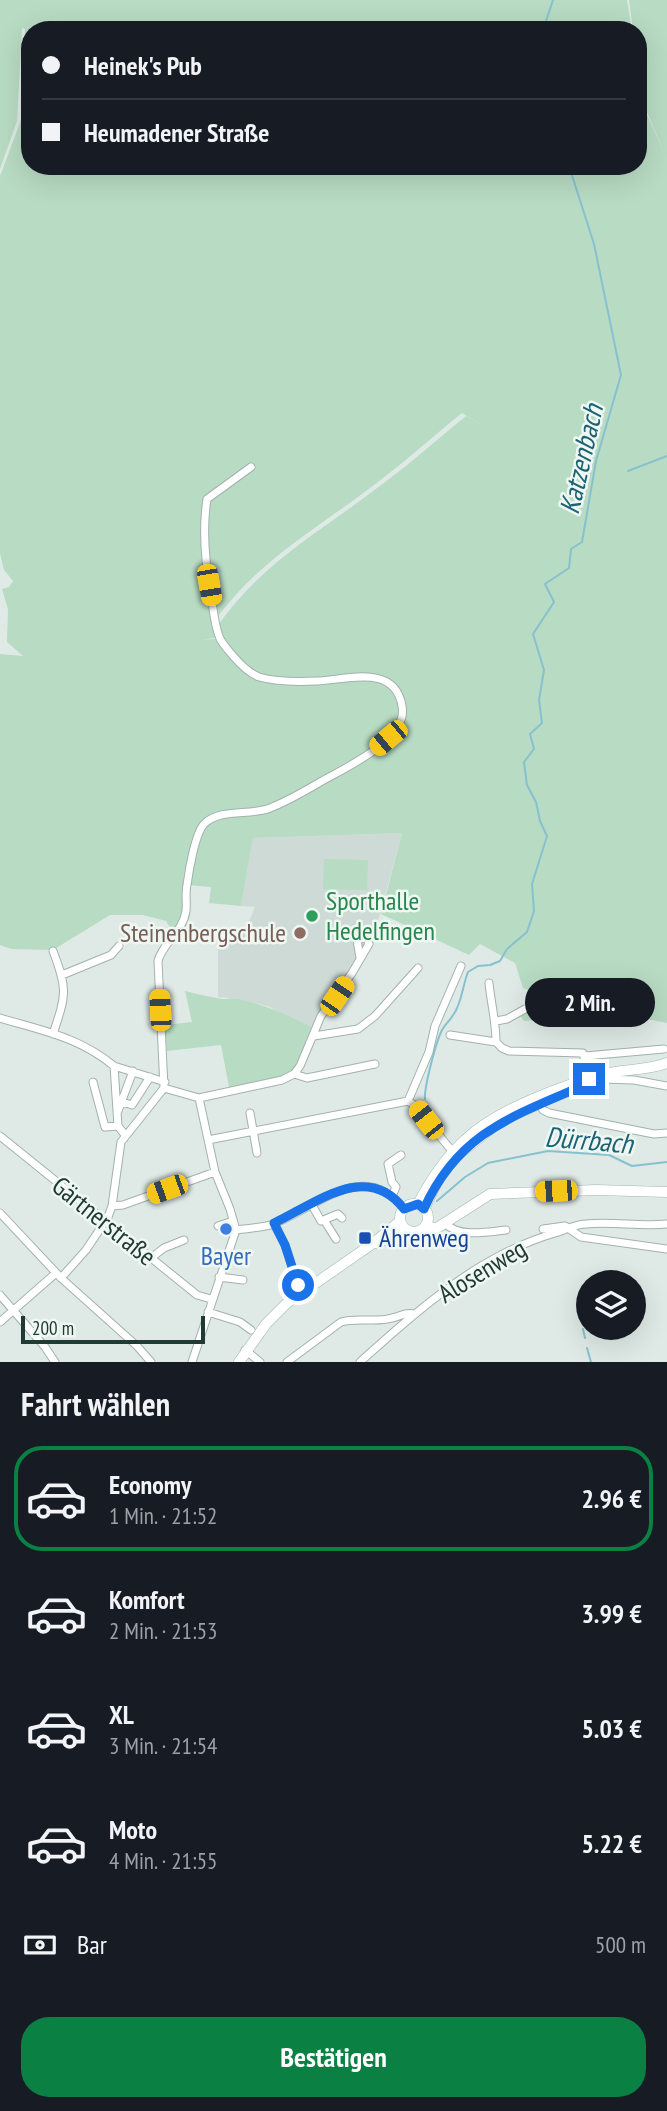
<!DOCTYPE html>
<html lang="de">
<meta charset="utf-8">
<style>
:root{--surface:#171b24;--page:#20242c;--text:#f1f3f6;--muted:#9ea1a6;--line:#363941;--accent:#0b8043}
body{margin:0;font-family:"PT Sans Narrow",sans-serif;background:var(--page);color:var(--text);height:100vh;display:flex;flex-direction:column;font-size:26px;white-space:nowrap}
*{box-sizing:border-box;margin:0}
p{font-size:23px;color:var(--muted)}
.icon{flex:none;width:38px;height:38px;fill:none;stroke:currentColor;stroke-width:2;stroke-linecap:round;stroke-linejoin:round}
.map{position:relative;height:1362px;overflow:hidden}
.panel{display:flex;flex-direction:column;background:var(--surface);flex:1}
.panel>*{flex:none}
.banner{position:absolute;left:21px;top:21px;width:626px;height:154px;border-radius:28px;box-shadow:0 7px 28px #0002;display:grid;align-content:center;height:154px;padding:0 21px;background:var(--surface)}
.tools{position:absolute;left:576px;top:1270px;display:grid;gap:14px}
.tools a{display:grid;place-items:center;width:70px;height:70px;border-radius:50%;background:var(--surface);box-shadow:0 7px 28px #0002;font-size:35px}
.scale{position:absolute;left:21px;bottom:18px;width:184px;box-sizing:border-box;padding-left:7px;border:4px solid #203a34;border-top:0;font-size:19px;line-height:24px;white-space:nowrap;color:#203a34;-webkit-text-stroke:5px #eff7f3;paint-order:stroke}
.end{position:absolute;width:32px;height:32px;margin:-16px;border:9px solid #1a73e8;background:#fff;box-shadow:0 0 0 4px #fff}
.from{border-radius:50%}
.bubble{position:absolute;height:49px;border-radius:24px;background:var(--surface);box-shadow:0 7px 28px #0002;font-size:23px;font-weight:800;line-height:49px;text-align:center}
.car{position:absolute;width:21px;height:42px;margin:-21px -10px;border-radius:9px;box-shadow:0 0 5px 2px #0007;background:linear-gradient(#f5c518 24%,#345 0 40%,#f5c518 0 76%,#345 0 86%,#f5c518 0)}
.banner b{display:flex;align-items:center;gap:24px;height:66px;font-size:26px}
.banner b+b{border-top:2px solid var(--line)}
.banner i{width:18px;height:18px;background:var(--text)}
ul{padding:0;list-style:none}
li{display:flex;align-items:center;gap:21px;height:105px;margin:0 14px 10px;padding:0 7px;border:4px solid transparent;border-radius:28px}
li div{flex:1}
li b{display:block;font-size:26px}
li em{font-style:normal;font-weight:800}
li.active{border-color:var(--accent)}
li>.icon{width:63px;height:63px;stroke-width:1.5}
h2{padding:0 21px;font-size:32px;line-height:84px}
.pay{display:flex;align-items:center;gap:18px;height:77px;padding:0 21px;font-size:26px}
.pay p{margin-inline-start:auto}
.button{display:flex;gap:14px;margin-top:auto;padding:14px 21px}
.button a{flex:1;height:80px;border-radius:28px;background:var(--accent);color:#fff;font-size:28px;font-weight:800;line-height:80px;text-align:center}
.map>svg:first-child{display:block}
.built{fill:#cddad5}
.green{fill:#b8dbc3;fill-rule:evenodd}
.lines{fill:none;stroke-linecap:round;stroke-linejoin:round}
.stream{stroke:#87c1cf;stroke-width:2}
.street-casing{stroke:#a2b2ad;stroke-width:9}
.secondary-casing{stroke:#9eb6ae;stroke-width:11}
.street{stroke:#fff;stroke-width:7}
.secondary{stroke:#fff;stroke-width:10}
.route{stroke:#1a73e8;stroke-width:9}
.leisure-dot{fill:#2e9e5b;stroke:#eff7f3;stroke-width:2.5}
.education-dot{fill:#8d6e63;stroke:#eff7f3;stroke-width:2.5}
.shop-dot{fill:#3f7fe0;stroke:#eff7f3;stroke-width:2.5}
.transit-dot{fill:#1a4fb4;stroke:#eff7f3;stroke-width:2.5}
.labels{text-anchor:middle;stroke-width:5;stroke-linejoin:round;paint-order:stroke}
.leisure-label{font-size:26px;fill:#27864d;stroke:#eff7f3;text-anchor:start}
.education-label{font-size:26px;fill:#785e54;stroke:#eff7f3;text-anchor:end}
.street-label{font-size:26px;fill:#203a34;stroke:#eff7f3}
.transit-label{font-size:26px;fill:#164399;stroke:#eff7f3;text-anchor:start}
.shop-label{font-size:26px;fill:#366cbe;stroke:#eff7f3}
.water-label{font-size:28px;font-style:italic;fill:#1c6274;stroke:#eff7f3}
</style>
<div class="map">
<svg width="667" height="1362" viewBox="0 0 667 1362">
<rect width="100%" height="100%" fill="#dfeae6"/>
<path class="built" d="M402,833l-28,103 -58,93 -22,-11 -7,-1 -17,-10 -30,-8 -22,-2v-58l14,-12 13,4 10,-24 -14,-1 12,-68z"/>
<path class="green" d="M0,0h627l5,30h-602v136h609v-87l4,27 21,46 -20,-47 -5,-36v-39h-6l-4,-30h38v1023l-88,-17v11l-55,4 -6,-8 11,-7 9,-11 -15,-7 -8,-25 -35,-19 -11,11 -88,-41 21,-81 -149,5 -12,68 -32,-3 2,-16 -24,-2 -1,27 -11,23 -9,-14 -23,-6h-33l-57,35 -42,-1 -11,-4v-291l23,2 -16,-14 1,-33 -6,-20 7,-2 4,-6 -9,-11 -4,-17v-377l21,-56 4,-91 -3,-1 -5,93 -17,48zM462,413l24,15 -20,-12c-32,26 -63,54 -97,78 -57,43 -107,70 -150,130l4,14 -20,2 16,-3 -3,-18c43,-58 94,-86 150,-128 33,-24 64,-52 96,-78z
M324,859l44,1 -1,30 -44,-1z
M185,991c12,3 25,6 37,8 6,0 11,-1 17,0 27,6 52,17 77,30l-22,45 -64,18 -9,-47 -54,6 -2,-26 27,-3z"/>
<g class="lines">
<path class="stream" d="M543,30l10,-30
M628,471l39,-15
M425,1099c-1,-12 11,-57 17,-69 5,-9 13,-13 17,-27 4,-11 5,-21 9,-31l10,-6 12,-1 10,-4 7,-12 20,-17 7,-21 -2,-27 15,-48 -7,-15 -4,-19 -9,-17 -3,-23 10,-13 -4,-15 12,-11 -3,-23 5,-30 -11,-36 21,-32 -9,-18 24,-16 2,-19 11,-7 14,-81 25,-86 -27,-131 -25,-78
M437,1201l28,-24 23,-14 60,-12 61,4 23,11 35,-4
M583,1329l2,9
M587,1348l4,14"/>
<g class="street-casing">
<path id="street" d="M62,975l49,-20 8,-9
M489,983c2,20 7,39 7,59l6,6 7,3 74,2 6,26
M0,1018c43,13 79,19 114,48l4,60 7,9
M496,1021l11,-2 18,-10
M53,1034c13,-39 15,-44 0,-83
M450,1035l46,7
M314,1036l44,-7 17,-13 43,-48
M585,1056l79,-7
M114,1066l51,16
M294,1074l13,4 68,-14
M598,1076l3,3 33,1 33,6
M93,1082l12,45 13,-1
M164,1088l35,10 16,74 15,37 6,21
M199,1098l83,-18 12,-6 6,-8 21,-50 31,-43 17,-29 -1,-5 -8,-1 -3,2 3,18
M536,1098l7,12 6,3 105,21 13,-1
M408,1101l21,-49 6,-26 26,-60
M122,1102l10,3 18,-28
M118,1111l15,-40
M250,1113l7,40
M0,1136l197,159 14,4
M208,1140l200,-39 6,4 43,52
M393,1194l3,-7 -4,-5 -4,-18 13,-9
M312,1205l9,16 17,-7 4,4
M112,1206l11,-1 92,-33
M0,1213l61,65 76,68 14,16
M324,1220l12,19
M445,1223c13,15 43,9 61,7
M274,1224l11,21 15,47
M218,1226l15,-5
M543,1229l22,-3 16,11 86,12
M236,1230c12,-2 26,-2 37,-6 43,-16 91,-67 131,-15
M151,1258l13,-10 20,-8
M219,1277l24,3
M61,1278l25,-28 22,-33 4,-11 9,-64 43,-54 -6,-127c5,-19 25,-29 28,-50 1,-8 -1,-18 1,-26 2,-15 8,-51 17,-61 15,-16 47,-8 66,-16 18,-7 35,-17 52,-27 23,-13 87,-42 80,-75 -7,-43 -56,-26 -85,-25 -19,1 -40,1 -58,-4 -10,-4 -18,-12 -25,-20 -5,-6 -13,-14 -15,-21 -5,-13 -6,-29 -8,-42 -6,-32 -9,-63 -4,-95l44,-32
M0,1295l45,52 10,15
M208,1312l32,10 11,8
M0,1322l56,-49
M245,1350l15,12
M192,1362l44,-132
M287,1362l54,-40c17,-5 35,1 51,-4 9,-2 13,-6 22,-4
M360,1362c58,-52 119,-107 195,-129 10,-3 21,-9 31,-9 27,-3 54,3 81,0"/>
</g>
<g class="secondary-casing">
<path id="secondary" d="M463,1151l29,-23
M418,1204c12,-23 27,-46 47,-64 32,-31 101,-56 144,-67 19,-4 40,-3 58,-10
M400 1218a14 14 0 1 1 28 0a14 14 0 1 1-28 0Z
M424,1209l12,-25
M425,1227l12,1 53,-34 106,-4 71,2
M376,1243l31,-12
M239,1362l27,-38 21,-21 85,-59 28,-23"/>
</g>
<use href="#street" class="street"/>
<use href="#secondary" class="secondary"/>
</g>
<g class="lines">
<path class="route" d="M298,1285l-13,-40 -11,-22c41,-19 93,-63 130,-14l14,-5 6,5c33,-74 86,-92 156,-122l9,-8"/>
</g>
<circle class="leisure-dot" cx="312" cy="916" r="7"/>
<circle class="education-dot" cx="300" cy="933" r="7"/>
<circle class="shop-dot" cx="226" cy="1229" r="7"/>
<rect class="transit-dot" x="358" y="1231" width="14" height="14" rx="3.5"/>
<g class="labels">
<g class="leisure-label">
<text x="326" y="910">Sporthalle<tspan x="326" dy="30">Hedelfingen</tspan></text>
</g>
<g class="education-label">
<text x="286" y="942">Steinenbergschule</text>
</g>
<g class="street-label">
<text transform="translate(104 1221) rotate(39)" y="9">Gärtnerstraße</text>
<text transform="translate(482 1271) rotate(-31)" y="9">Alosenweg</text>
</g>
<g class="transit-label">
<text x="379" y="1247">Ährenweg</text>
</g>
<g class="shop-label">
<text x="226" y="1265">Bayer</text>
</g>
<g class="water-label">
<text transform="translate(581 459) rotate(-77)" y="10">Katzenbach</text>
<text transform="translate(589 1140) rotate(5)" y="10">Dürrbach</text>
</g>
</g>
</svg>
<div class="tools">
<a><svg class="icon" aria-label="layers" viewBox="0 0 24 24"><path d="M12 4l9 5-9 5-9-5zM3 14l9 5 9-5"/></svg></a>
</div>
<div class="scale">200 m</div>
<i class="end from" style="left:298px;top:1285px"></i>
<i class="end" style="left:589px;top:1079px"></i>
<div class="bubble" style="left:525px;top:978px;width:130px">2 Min.</div>
<i class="car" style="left:209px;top:585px;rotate:170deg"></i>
<i class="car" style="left:388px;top:738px;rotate:230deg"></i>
<i class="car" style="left:337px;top:996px;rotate:34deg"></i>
<i class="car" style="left:160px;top:1010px;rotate:357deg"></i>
<i class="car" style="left:426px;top:1120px;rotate:322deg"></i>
<i class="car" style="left:167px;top:1189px;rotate:250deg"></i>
<i class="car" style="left:556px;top:1191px;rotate:268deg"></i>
<div class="banner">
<b><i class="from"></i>Heinek's Pub</b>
<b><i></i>Heumadener Straße</b>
</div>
</div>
<section class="panel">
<h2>Fahrt wählen</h2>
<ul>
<li class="active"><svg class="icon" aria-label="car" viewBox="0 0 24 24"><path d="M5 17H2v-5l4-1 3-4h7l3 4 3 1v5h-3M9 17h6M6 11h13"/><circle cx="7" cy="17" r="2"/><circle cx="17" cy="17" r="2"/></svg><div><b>Economy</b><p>1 Min. · 21:52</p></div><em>2.96 €</em></li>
<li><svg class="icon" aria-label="car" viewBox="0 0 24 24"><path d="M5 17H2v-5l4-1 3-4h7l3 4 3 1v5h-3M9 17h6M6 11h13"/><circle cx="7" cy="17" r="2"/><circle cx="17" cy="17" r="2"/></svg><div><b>Komfort</b><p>2 Min. · 21:53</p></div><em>3.99 €</em></li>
<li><svg class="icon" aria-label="car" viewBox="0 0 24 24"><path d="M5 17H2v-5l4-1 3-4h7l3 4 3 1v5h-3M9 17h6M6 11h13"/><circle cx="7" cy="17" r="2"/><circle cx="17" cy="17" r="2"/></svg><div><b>XL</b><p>3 Min. · 21:54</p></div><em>5.03 €</em></li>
<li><svg class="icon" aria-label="car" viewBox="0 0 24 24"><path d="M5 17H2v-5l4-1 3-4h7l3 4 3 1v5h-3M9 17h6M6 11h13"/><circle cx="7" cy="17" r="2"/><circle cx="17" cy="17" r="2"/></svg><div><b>Moto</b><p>4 Min. · 21:55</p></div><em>5.22 €</em></li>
</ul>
<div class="pay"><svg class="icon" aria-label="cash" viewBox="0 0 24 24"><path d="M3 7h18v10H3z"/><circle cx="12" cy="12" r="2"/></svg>Bar<p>500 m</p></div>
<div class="button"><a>Bestätigen</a></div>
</section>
